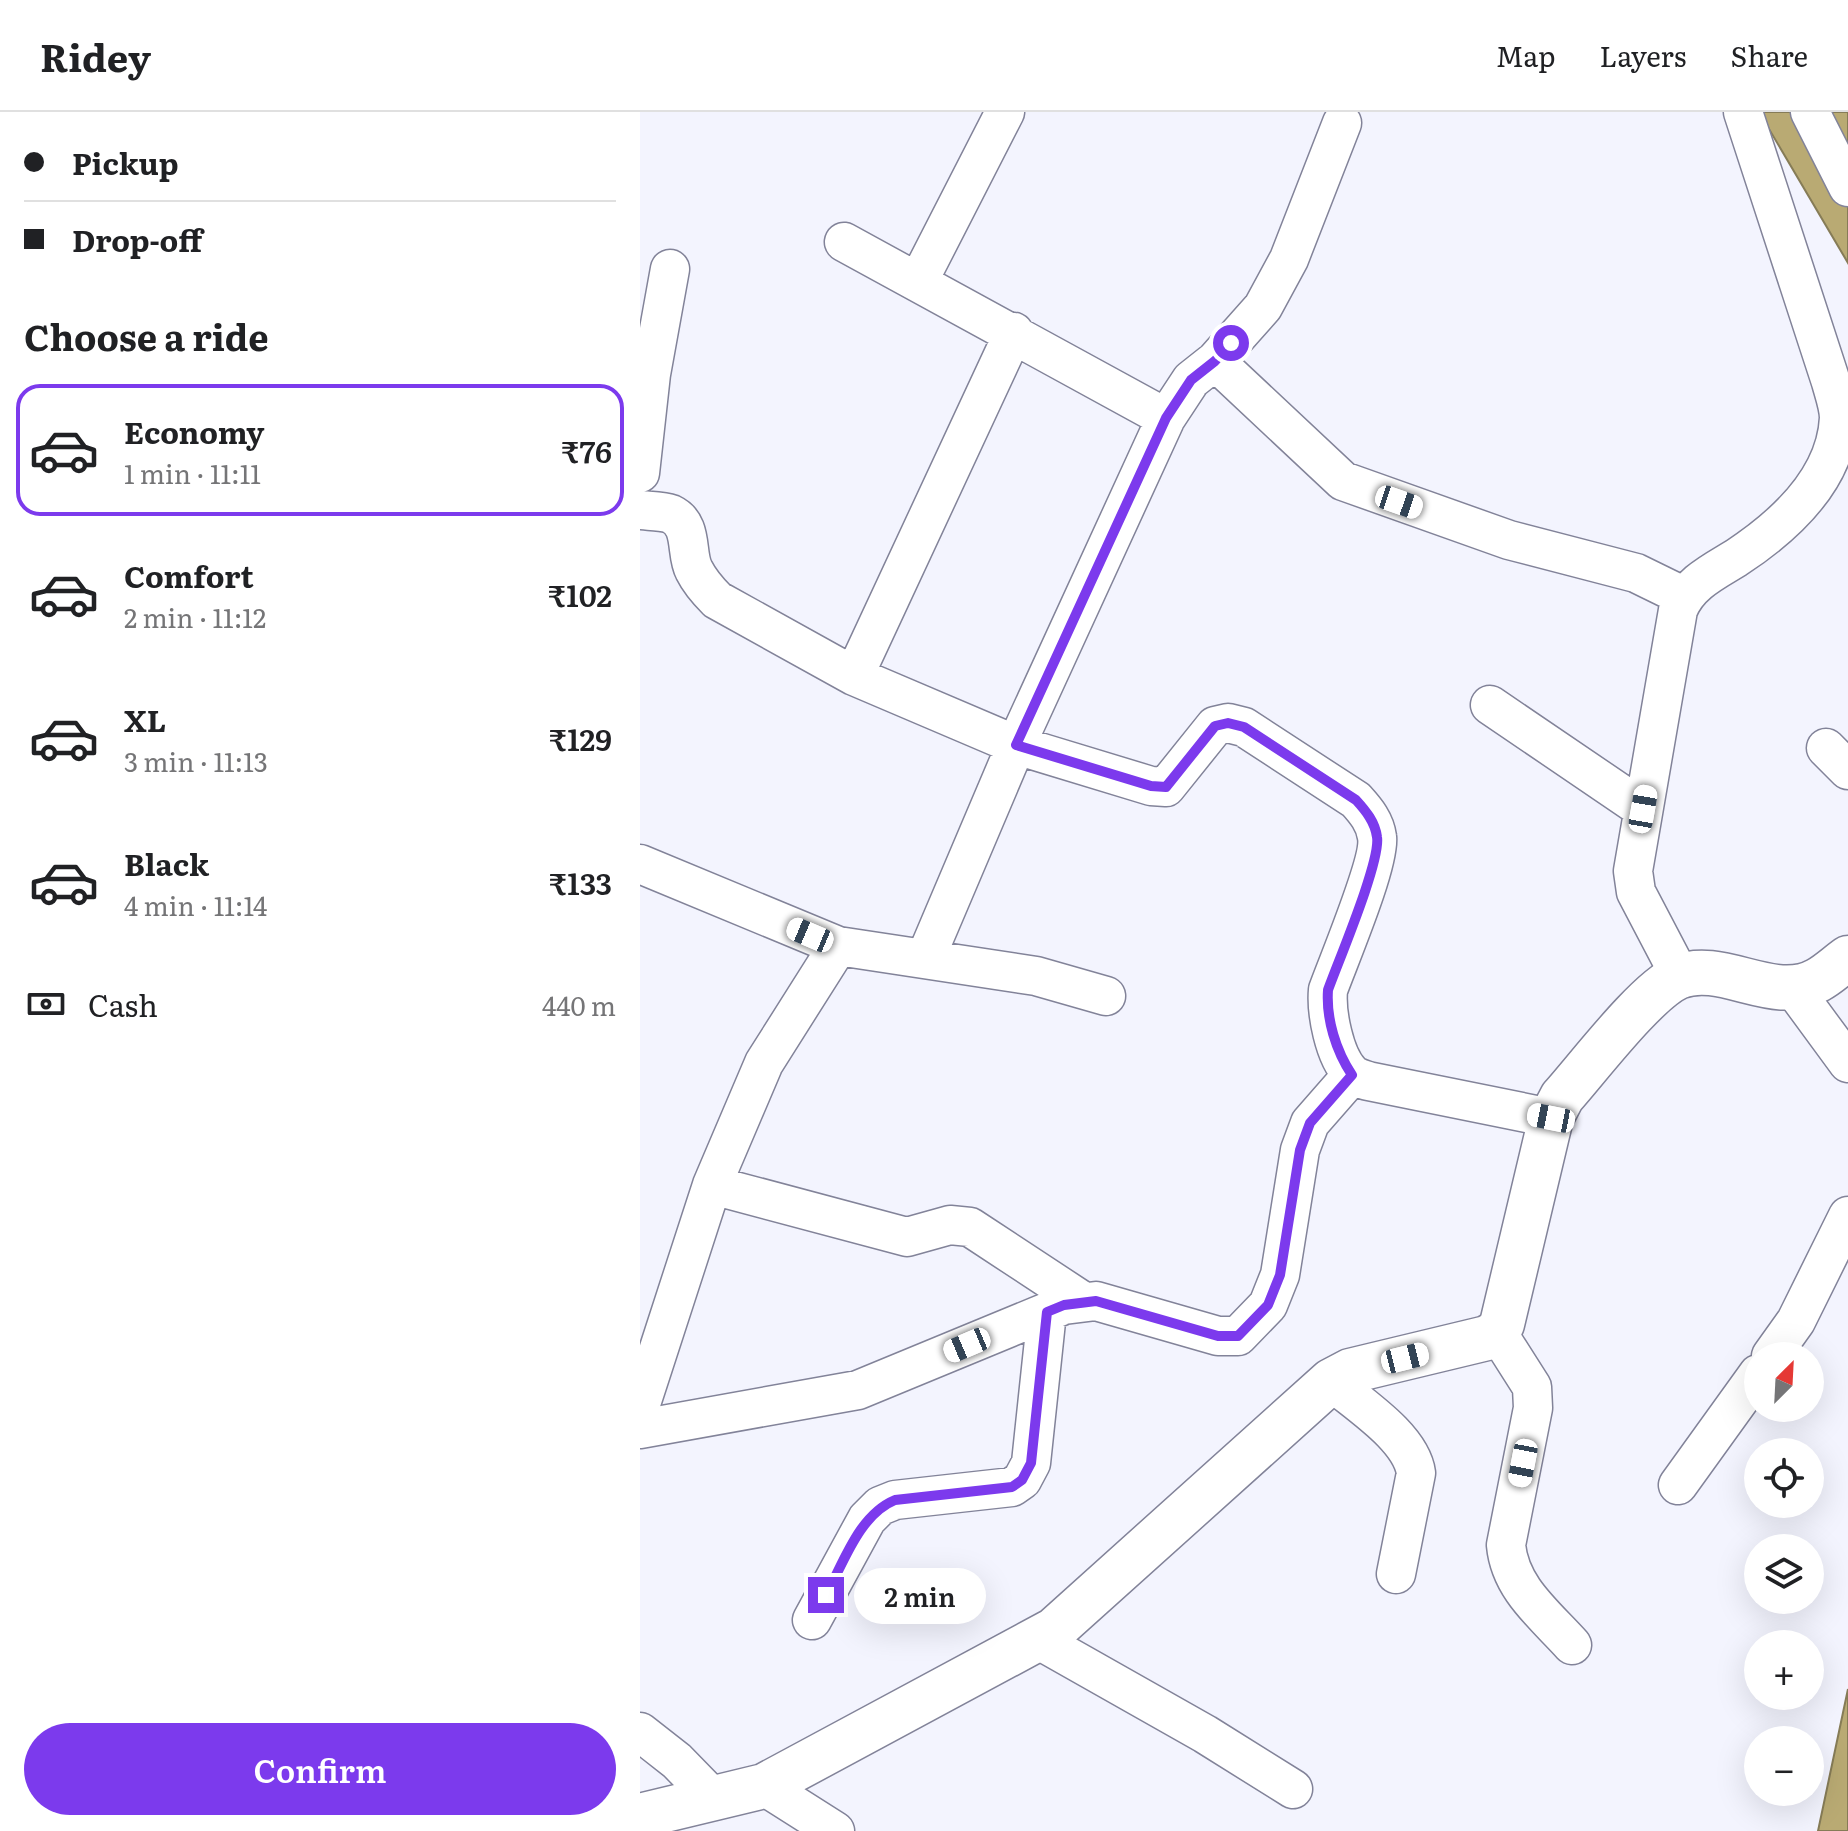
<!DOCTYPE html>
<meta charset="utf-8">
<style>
:root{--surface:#fff;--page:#f2f2f2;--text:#202124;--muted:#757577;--line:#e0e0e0;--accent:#7c3aed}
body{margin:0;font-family:Literata,serif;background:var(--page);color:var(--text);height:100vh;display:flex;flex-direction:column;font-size:30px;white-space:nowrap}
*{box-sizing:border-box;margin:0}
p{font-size:26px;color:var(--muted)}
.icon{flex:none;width:44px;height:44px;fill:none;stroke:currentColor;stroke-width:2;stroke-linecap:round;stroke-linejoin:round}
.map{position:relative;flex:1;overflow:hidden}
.details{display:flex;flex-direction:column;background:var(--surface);width:640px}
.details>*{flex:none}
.hud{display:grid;align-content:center;height:176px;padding:0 24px;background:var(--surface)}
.needle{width:52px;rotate:24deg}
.tools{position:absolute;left:1104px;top:1230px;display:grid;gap:16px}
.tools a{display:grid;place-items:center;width:80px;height:80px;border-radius:50%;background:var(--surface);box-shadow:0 8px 32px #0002;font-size:40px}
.end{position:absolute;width:36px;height:36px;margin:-18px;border:10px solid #7c3aed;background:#fff;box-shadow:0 0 0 4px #fff}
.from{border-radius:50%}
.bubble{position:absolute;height:56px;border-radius:28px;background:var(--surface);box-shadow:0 8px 32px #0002;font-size:26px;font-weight:600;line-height:56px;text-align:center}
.car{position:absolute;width:24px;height:48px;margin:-24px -12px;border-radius:10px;box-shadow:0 0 6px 2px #0007;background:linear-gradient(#fff 24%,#345 0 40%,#fff 0 76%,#345 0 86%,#fff 0)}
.hud b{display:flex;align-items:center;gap:28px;height:76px;font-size:30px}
.hud b+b{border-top:2px solid var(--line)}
.hud i{width:20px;height:20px;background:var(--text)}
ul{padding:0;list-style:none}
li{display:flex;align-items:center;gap:24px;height:132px;margin:0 16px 12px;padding:0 8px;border:4px solid transparent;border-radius:24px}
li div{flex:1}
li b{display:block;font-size:30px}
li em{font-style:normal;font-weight:600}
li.current{border-color:var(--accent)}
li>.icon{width:72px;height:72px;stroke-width:1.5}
h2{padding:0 24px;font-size:36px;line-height:96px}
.pay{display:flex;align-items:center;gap:20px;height:88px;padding:0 24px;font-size:30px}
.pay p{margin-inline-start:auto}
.button{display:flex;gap:16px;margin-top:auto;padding:16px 24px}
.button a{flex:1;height:92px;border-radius:48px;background:var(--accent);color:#fff;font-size:32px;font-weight:600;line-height:92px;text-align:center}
header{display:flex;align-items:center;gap:48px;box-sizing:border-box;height:112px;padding:0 40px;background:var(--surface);border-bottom:2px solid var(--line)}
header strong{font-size:38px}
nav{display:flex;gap:44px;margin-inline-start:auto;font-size:28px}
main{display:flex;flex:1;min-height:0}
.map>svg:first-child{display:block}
.water{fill:#b9aa73;stroke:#867c57;stroke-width:2}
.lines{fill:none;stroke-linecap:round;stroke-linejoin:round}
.street-casing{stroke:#828399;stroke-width:41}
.secondary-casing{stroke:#828399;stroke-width:47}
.street{stroke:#fff;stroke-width:38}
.secondary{stroke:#fff;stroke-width:44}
.route{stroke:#7c3aed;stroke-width:10}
</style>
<header>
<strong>Ridey</strong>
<nav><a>Map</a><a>Layers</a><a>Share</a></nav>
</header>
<main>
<section class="details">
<div class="hud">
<b><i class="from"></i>Pickup</b>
<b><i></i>Drop-off</b>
</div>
<h2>Choose a ride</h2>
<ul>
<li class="current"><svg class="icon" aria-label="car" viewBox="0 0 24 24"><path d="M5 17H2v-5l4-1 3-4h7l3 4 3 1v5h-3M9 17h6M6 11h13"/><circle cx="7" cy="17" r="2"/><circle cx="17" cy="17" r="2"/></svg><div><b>Economy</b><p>1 min · 11:11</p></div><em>₹76</em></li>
<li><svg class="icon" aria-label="car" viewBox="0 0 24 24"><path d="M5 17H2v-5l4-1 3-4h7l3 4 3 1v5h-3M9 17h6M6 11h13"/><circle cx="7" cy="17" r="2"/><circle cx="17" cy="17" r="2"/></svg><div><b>Comfort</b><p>2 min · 11:12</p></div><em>₹102</em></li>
<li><svg class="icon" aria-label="car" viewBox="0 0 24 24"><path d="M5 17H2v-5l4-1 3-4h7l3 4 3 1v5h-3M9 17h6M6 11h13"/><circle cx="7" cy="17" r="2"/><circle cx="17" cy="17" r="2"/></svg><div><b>XL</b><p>3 min · 11:13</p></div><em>₹129</em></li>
<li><svg class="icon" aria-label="car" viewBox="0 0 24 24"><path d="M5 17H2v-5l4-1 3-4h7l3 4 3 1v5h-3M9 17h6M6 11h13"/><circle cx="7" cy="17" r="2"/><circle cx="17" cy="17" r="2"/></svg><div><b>Black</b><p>4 min · 11:14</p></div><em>₹133</em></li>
</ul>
<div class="pay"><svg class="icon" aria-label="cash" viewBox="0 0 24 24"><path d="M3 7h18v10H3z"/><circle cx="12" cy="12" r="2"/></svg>Cash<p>440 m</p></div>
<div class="button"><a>Confirm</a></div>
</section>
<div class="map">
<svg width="1208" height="1719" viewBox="0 0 1208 1719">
<rect width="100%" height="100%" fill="#f3f4fe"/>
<path class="water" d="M1119,0h89v151z
M1208,1577v142h-30z"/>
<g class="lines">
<g class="street-casing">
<path id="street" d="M1170,0l38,75
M204,130l322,176
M279,168l86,-168
M575,249l128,120 166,59 127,33 47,23
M0,361l11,-99 19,-105
M0,398c9,1 23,1 31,4 23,11 14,39 23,56 6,12 14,21 23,30l137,76 162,69 135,41 15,1 49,-61 13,-3 16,4 112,73c10,11 19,22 21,37 4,24 -39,125 -49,153 -2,22 6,66 23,83 4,4 11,6 17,8l183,37
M214,564l160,-344
M850,593l153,104
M1186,636l22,22
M0,752l198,82 198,30 70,20
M286,845l90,-212 150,-327 25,-38 24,-19 48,-54 26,-48 53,-136
M1040,864l-44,-84 -3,-21 45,-261c10,-26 35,-38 58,-52 47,-31 100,-78 103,-140 0,-11 -5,-25 -8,-36l-88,-270
M1153,876l55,75
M72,1073l195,52 43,-12 20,2 114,75
M857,1220l35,55 1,21 -27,137c4,43 38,69 66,100
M1131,1244l25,-35 52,-105
M691,1269c27,23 80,56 85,92l-20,101
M0,1295l72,-222 52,-122 74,-117
M0,1317l218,-39 206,-85 32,-4 122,35h20l30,-31 12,-30 20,-125 10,-27 42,-48
M1038,1373l80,-111
M172,1508l55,-101 13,-13 15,-6 117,-13 10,-7 9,-17 16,-151
M397,1527l168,95 88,55
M0,1620l37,29 38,39
M124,1674l71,45"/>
</g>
<g class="secondary-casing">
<path id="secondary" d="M0,1704l124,-30 290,-156 277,-249 19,-10 137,-33 10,-6 5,-8 49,-206 11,-21c26,-29 84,-106 116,-120 45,-18 95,28 140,3 11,-6 20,-15 30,-22"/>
</g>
<use href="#street" class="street"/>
<use href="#secondary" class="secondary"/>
</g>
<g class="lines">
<path class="route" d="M186,1483c18,-33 33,-80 69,-95l117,-13 10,-7 9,-17 16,-151 17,-7 32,-4 122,35h20l30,-31 12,-30 20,-125 10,-27 42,-48c-16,-24 -26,-56 -24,-85 10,-28 53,-129 49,-153 -2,-15 -11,-26 -21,-37l-112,-73 -16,-4 -13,3 -49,61 -15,-1 -135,-41 150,-327 25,-38 24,-19 16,-18"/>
</g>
</svg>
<div class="tools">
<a><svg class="needle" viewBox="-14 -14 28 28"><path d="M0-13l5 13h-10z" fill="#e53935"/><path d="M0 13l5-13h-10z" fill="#757577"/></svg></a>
<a><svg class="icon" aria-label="locate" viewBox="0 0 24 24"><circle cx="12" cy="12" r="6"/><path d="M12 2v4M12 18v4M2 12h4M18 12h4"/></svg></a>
<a><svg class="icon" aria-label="layers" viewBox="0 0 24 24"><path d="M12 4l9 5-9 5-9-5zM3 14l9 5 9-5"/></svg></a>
<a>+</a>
<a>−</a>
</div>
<i class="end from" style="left:591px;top:231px"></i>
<i class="end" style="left:186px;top:1483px"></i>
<div class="bubble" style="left:214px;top:1456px;width:132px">2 min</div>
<i class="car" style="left:759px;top:390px;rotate:109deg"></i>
<i class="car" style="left:1003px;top:697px;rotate:10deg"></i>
<i class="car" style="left:170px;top:823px;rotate:293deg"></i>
<i class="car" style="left:911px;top:1006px;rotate:281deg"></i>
<i class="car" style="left:327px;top:1233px;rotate:247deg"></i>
<i class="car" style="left:765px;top:1246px;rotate:76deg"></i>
<i class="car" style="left:883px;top:1351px;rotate:191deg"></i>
</div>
</main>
